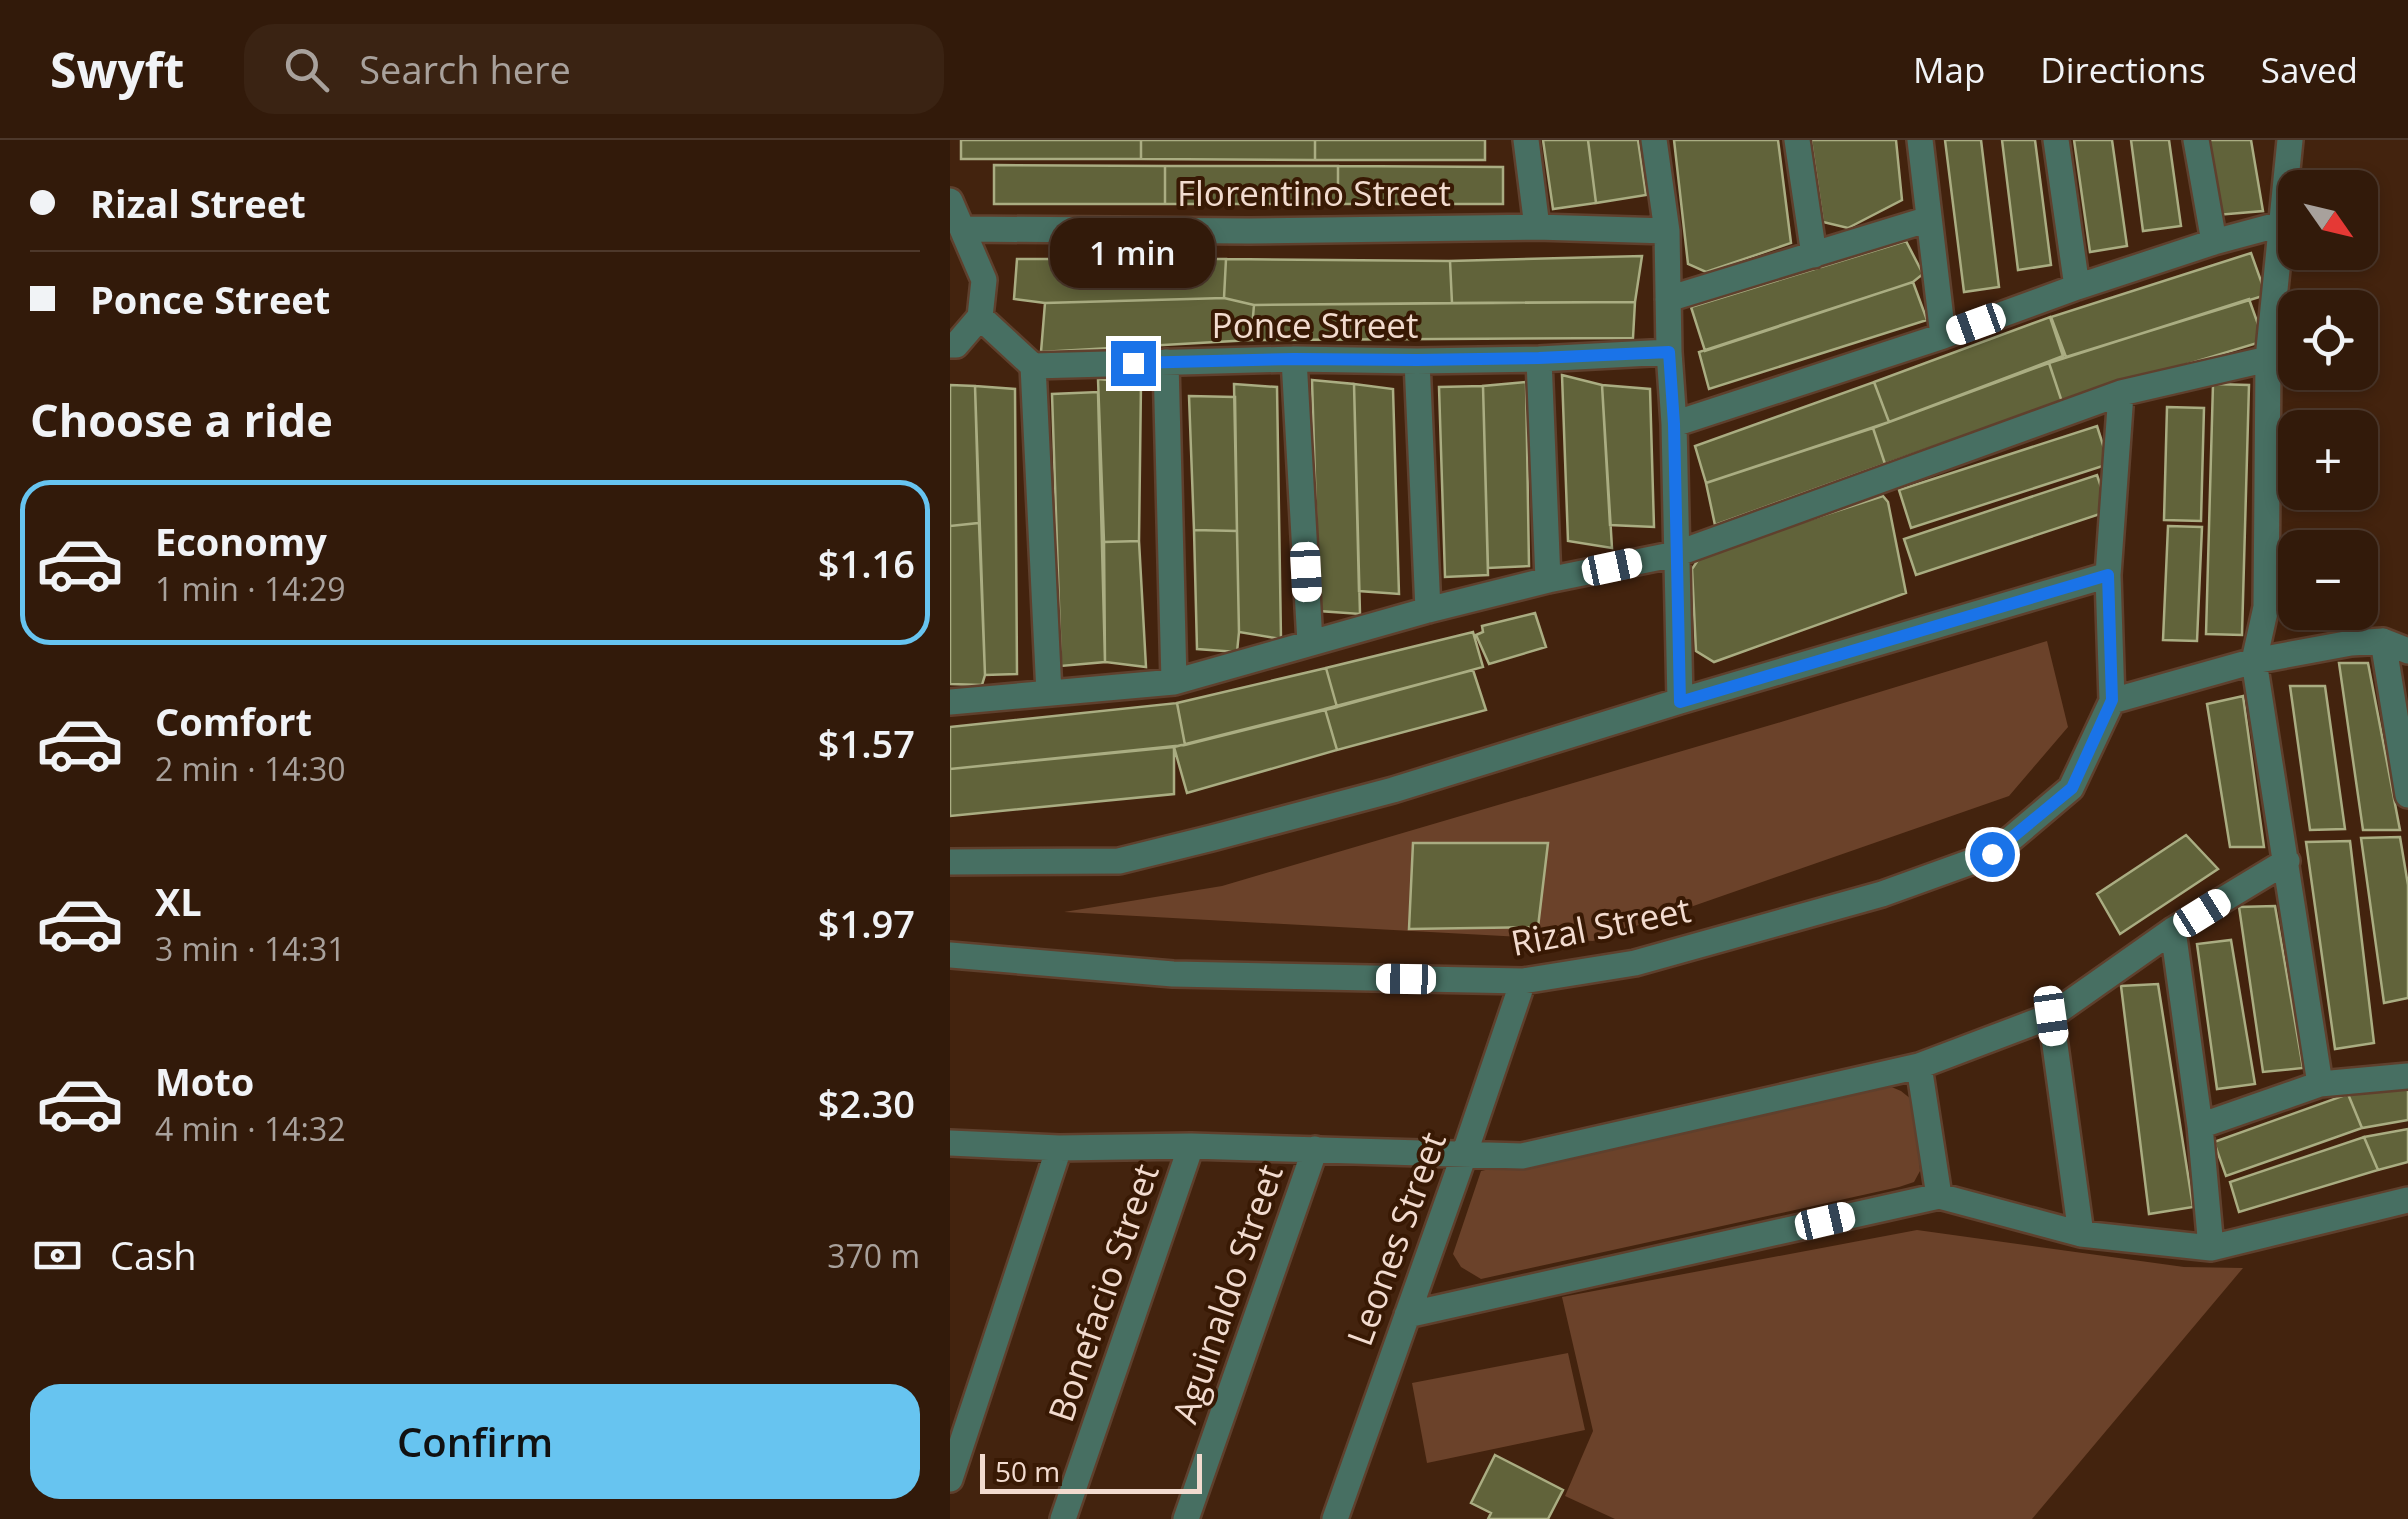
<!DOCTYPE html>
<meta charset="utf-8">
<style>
:root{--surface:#321a0a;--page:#3a2313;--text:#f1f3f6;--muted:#a8a19c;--line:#4d382b;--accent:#67c4f0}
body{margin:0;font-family:"Open Sans",sans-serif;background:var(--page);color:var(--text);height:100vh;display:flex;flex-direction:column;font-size:38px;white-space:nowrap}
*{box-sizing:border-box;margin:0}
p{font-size:32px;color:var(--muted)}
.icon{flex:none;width:55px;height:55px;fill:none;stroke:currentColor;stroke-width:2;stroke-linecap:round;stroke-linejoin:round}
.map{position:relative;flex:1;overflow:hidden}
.side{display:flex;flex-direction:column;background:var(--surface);width:950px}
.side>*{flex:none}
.hud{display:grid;align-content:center;height:220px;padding:0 30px;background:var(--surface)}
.needle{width:65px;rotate:124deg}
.buttons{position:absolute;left:1328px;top:30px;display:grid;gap:20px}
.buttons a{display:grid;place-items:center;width:100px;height:100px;border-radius:20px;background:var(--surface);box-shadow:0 5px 15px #0003,0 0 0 2px var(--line);font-size:50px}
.scale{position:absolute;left:30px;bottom:25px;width:222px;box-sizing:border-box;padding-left:10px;border:5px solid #f2dbcf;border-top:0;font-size:28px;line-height:35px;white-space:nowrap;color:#f2dbcf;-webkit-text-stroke:8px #381904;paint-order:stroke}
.end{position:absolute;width:45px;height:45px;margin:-22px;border:12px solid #1a73e8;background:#fff;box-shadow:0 0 0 5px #fff}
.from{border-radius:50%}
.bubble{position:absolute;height:70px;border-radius:30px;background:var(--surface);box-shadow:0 5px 15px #0003,0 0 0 2px var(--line);font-size:32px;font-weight:600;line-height:70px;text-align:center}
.car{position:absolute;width:30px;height:60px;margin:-30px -15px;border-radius:12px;box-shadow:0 0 8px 2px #0007;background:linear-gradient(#fff 24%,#345 0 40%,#fff 0 76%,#345 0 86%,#fff 0)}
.hud b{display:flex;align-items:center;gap:35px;height:95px;font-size:38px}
.hud b+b{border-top:2px solid var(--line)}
.hud i{width:25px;height:25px;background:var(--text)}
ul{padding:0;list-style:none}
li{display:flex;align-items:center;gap:30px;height:165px;margin:0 20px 15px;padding:0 10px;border:5px solid transparent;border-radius:30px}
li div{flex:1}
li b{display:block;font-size:38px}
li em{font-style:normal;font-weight:600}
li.current{border-color:var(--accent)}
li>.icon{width:90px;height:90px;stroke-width:1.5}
h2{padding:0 30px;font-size:45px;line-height:120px}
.pay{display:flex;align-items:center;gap:25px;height:110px;padding:0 30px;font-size:38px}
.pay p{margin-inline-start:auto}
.action{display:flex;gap:20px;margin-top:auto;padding:20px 30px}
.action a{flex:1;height:115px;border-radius:30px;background:var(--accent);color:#111;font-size:40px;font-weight:600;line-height:115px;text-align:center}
header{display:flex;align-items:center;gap:60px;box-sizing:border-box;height:140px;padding:0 50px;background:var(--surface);border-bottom:2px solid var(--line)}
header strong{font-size:48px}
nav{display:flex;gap:55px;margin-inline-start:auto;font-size:35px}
.search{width:700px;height:90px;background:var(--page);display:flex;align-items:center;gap:25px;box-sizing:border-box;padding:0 35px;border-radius:30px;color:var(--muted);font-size:38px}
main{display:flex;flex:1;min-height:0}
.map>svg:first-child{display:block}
.green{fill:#6b422a}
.building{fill:#61633a;stroke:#aaad82;stroke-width:2.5}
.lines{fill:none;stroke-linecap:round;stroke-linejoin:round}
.minor-casing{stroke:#5f402d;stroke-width:30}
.minor{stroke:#476f62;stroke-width:25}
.route{stroke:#1a73e8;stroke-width:12}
.labels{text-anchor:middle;stroke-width:8;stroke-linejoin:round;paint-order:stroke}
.street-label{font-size:35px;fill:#f2dbcf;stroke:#381904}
</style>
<header>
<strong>Swyft</strong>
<div class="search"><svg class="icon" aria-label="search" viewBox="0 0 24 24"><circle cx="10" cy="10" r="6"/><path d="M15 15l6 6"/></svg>Search here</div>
<nav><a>Map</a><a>Directions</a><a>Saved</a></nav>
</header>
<main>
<section class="side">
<div class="hud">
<b><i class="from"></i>Rizal Street</b>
<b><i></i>Ponce Street</b>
</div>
<h2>Choose a ride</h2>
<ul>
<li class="current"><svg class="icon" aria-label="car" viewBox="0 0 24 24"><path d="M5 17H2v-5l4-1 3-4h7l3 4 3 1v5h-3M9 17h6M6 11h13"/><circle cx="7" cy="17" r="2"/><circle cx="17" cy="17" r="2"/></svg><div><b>Economy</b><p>1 min · 14:29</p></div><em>$1.16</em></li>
<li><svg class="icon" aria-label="car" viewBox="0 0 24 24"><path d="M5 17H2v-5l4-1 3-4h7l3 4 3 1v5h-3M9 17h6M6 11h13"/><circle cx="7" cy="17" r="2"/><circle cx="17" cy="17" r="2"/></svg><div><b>Comfort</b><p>2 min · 14:30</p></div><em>$1.57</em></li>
<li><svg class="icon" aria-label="car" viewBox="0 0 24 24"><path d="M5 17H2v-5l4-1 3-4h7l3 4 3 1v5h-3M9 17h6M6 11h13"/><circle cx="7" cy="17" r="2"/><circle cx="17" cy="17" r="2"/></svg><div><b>XL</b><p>3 min · 14:31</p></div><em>$1.97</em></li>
<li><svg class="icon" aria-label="car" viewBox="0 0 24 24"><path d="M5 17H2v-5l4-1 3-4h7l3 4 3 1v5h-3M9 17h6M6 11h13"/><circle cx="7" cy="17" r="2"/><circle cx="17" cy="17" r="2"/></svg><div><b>Moto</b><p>4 min · 14:32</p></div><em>$2.30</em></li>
</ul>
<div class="pay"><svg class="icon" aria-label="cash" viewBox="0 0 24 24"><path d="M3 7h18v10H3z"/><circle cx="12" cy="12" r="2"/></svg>Cash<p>370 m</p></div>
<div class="action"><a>Confirm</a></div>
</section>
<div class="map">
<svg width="1458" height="1379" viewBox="0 0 1458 1379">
<rect width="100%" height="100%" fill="#43230e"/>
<path class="green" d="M1097,501l21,86 -59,69 -416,145 -529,-29 158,-26 559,-164z
M932,943l19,8 15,12 4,68 -6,11 -15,5 -418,92 -20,-12 -8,-13 28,-83z
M967,1090l267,37 59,1 -211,251h-417l-50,-23 28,-65 -31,-134z
M618,1213l17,77 -158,33 -15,-80z"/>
<path class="building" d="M11,0h180v19h-180z
M191,0h174v20l-174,-1z
M365,0h170v20h-170z
M593,0h45l8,63 -43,6z
M638,0h50l8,55 -50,8z
M724,0h104l13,103 -85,29 -18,-8z
M861,0h85l6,60 -54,28 -25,-6z
M995,0h36l18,147 -35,5z
M1052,0h33l16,125 -33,5z
M1124,0h38l15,106 -37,6z
M1181,0h38l12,86 -38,5z
M1256,0h45l12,71 -46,4z
M44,25l171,1v38h-171z
M215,26h173v38h-173z
M388,26l165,1v37h-165z
M956,101l17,33 -10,8 -208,69 -14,-44z
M1301,113l15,42 -200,62 -15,-40z
M692,116l-7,46 -183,1 -2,-42z
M67,119h209l-2,39 -179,5 -31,-4z
M276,119l224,2 2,42 -198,2 -30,-7z
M963,142l14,38 -218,69 -10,-37z
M274,158l30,7 -3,35 -210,12 4,-49z
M1299,159l15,42 -202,61 -13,-39z
M685,162l-2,36 -382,2 3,-35z
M1100,177l13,39 -174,66 -15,-40z
M1099,223l13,39 -177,62 -12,-36z
M612,235l40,10 10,163 -44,-7z
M148,239l43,4 -2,158 -35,1z
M362,240l42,4 6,230 -41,-3z
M576,242l3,184 -41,2 -5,-182z
M924,242l15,40 -183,61 -11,-37z
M284,244l43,3 4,252 -42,-7z
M404,244l39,5 6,205 -40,-3z
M1263,244l36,1 -7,250 -36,-1z
M0,245l25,1 4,137 -29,3z
M652,245l48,4 4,138 -44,-2z
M25,246l40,3 2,285 -32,1z
M533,246l5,189 -43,2 -6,-190z
M148,252l7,270 -44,4 -9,-272z
M239,256l46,1 2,134 -43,-1z
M1217,267l37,1 -3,113 -37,-1z
M1147,286l12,38 -198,64 -12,-38z
M923,288l12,36 -170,61 -9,-42z
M1147,335l12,36 -193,64 -12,-36z
M933,356l5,6 18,91 -192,69 -18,-11 -4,-82 6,-9 9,-7z
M29,383l6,152 -3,10 -32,-1v-158z
M1218,386l34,1 -5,114 -34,-1z
M244,390l43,1 2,101 -2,20 -40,-3z
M189,401l7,126 -41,-5 -1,-120z
M585,473l11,34 -57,17 -13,-29 7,-3 -1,-6z
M523,492l10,35 -146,40 -11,-39z
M1389,523h29l32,167h-37z
M376,528l11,39 -152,38 -8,-42z
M523,530l13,40 -149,40 -12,-41z
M1340,546h35l20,143 -35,1z
M1293,556l21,151h-34l-23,-143z
M227,563l8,42 -235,24v-42z
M375,569l12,41 -150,43 -13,-46z
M224,607v47l-224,22v-47z
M1236,695l32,34 -98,65 -23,-40z
M1450,697l8,48v113l-24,5 -23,-165z
M1400,701l24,202 -39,6 -29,-207z
M463,703h135l-10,84 -129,2z
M1325,766l28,162 -40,4 -24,-165z
M1281,800l24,144 -38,5 -20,-145z
M1208,844l35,223 -44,7 -28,-228z
M1458,948v32l-46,8 -14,-34z
M1398,954l14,34 -136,48 -12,-34z
M1458,989v33l-30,8 -14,-33z
M1414,997l14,33 -139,42 -9,-30z
M545,1315l68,35 -15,29h-60l3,-6 -20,-10z"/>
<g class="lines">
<g class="minor-casing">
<path id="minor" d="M576,0l11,87
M704,0l13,91 2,121 5,72 6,277
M847,0l17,115
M970,0l23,196
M1106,0l21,147
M1246,0l18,102
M1340,0l-22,219 -2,248 -12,54 66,423
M0,61l34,79 -4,37 -24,28h-6
M13,89l286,2 288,-4 130,4
M718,159l261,-80
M30,177l53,49 261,-7 123,2 122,-2 130,-7
M344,219l16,284
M589,219l9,221
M467,221l11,249
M216,222l8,320
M83,226l16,327
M724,284l269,-88 134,-49 137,-45 67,-18
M1433,501l25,154
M1162,561l142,-40 97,-18 32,-2 25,10
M0,562l224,-20 254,-72 120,-30 128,-26 445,-161 147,-34
M0,722l169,-1 93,-23 181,-48 287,-89 428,-126
M1223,790l27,196 11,122
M0,815l223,19 350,7 112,-18 247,-69 111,-40 78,-66 41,-87 -4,-126 13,-182
M1101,876l30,218
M969,926l20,130
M1250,986l120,-42 88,-8
M0,1003l109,5 132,-2 331,10 397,-90 132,-50 122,-86 114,-69
M457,1175l532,-119 142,38 130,14 197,-48
M0,1339l109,-331
M113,1379l128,-373
M236,1379l129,-370
M385,1379l129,-364 59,-174"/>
</g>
<use href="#minor" class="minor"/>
</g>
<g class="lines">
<path class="route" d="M183,223l161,-4 123,1 122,-2 130,-6 5,72 6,278 428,-127 4,125 -40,88 -80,66"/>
</g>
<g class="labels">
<g class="street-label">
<text x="364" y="66">Florentino Street</text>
<text x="365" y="198">Ponce Street</text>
<text transform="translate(651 787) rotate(-11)" y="12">Rizal Street</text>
<text transform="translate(447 1099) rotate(-70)" y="12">Leones Street</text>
<text transform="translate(154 1153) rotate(-71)" y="12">Bonefacio Street</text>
<text transform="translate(278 1154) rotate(-71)" y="12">Aguinaldo Street</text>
</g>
</g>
</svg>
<div class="buttons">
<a><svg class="needle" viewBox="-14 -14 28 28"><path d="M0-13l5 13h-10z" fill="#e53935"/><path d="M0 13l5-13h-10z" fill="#a8a19c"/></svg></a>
<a><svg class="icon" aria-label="locate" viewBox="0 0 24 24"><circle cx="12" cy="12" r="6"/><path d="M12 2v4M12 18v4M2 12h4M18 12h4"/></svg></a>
<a>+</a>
<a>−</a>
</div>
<div class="scale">50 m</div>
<i class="end from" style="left:1042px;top:714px"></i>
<i class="end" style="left:183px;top:223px"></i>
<div class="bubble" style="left:100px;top:78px;width:165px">1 min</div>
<i class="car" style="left:1026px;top:184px;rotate:250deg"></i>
<i class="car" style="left:662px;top:427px;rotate:78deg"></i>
<i class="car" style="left:356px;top:432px;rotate:177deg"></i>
<i class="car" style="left:1252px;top:773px;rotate:58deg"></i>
<i class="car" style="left:456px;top:839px;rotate:271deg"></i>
<i class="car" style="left:1101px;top:876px;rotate:172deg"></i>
<i class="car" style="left:875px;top:1081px;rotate:77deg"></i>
</div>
</main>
